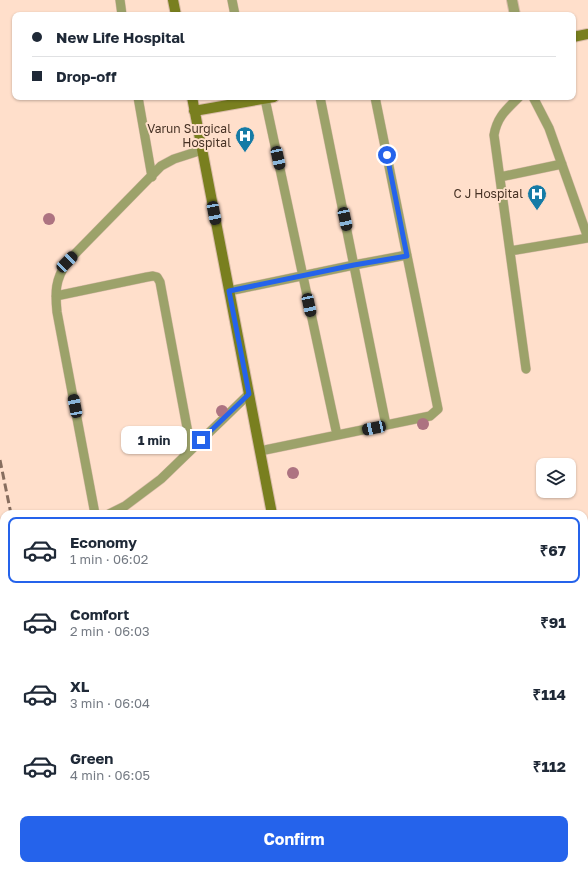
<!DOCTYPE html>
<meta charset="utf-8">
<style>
:root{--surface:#fff;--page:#f2f2f3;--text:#1f2937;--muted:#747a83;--line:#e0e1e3;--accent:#2563eb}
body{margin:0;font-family:"Golos Text",sans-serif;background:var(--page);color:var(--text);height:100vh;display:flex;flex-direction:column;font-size:15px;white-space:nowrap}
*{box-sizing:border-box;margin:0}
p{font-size:13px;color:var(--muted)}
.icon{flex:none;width:22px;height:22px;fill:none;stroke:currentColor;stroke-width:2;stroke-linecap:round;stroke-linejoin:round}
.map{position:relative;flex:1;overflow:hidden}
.panel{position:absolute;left:0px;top:510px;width:588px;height:360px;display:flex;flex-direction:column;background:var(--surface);border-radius:12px 12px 0 0;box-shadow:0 1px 3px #0004}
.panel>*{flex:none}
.banner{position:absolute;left:12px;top:12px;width:564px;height:88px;border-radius:8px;box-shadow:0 1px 3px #0004;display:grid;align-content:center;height:88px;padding:0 20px;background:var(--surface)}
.tools{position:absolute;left:536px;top:458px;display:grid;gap:8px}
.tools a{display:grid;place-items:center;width:40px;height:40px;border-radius:8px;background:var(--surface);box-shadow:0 1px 3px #0004;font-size:20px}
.end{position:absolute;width:18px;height:18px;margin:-9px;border:5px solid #2563eb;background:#fff;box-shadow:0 0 0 2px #fff}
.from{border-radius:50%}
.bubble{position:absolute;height:28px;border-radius:8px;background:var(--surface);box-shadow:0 1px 3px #0004;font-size:13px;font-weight:700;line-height:28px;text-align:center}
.car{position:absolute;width:12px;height:24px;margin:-12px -6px;border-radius:5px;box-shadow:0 0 3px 1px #0007;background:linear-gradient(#222 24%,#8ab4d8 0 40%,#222 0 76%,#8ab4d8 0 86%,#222 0)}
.banner b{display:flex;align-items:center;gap:14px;height:38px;font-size:15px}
.banner b+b{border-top:1px solid var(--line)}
.banner i{width:10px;height:10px;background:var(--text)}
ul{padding:7px 0 0;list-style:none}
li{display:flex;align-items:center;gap:12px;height:66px;margin:0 8px 6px;padding:0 12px;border:2px solid transparent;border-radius:8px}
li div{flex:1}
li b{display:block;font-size:15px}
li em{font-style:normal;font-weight:700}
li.selected{border-color:var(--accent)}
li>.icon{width:36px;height:36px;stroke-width:1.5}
.primary-button{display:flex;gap:8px;margin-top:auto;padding:8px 20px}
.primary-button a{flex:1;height:46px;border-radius:8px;background:var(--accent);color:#fff;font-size:16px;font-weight:700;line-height:46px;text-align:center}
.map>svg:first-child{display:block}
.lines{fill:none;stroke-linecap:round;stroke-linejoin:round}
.lane-casing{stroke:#dabcaa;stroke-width:10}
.street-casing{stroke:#dabcaa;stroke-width:12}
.secondary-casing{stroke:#dabcaa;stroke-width:12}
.lane{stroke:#9ca26a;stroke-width:9}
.street{stroke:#9ca26a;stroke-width:10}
.secondary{stroke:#797f1f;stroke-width:10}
.rail{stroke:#876e5f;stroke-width:3;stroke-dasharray:8 4;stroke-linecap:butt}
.tree{fill:#ad7381}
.route{stroke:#2563eb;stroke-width:5}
.labels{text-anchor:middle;stroke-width:4;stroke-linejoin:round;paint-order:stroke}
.poi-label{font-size:12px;fill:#473225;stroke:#ffdfcb;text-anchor:end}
</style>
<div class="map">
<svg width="588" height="870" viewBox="0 0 588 870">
<rect width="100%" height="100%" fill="#ffdfcb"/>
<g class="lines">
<g class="lane-casing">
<path id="lane" d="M120,0l2,15
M232,0l3,15
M138,97l14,80
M320,97l66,328
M519,97c-13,13 -22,20 -25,38l32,234
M533,97l16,31 39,110
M265,99l72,336
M500,177l62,-13
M510,251l78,-13
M229,291l125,-26 53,-10
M56,296l91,-19 6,-1 4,1 3,5 31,167
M260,451l170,-35 8,-7 -63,-312
M95,514l-38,-202c-2,-20 -2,-32 10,-50l94,-96 13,-7 28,-9
M109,514l16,-8 36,-27 88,-85
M254,866l1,4"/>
</g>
<g class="street-casing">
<path id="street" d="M512,0l3,15
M584,696l4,23
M584,822l4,-1
M484,866l1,4"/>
</g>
<g class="secondary-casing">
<path id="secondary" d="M173,0l3,15
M573,37l15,-3
M192,97l80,417
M194,111l80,-14
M584,599h4
M340,866l1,4"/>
</g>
<use href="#lane" class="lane"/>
<use href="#street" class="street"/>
<use href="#secondary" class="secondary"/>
<path class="rail" d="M0,460l11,54
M46,866v4"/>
</g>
<g class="tree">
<circle cx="49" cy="219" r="6"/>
<circle cx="222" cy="411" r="6"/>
<circle cx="423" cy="424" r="6"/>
<circle cx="293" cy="473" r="6"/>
</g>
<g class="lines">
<path class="route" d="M201,440l48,-46 -20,-103 125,-26 53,-9 -20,-101"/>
</g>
<defs>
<g id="hospital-pin" transform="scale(1)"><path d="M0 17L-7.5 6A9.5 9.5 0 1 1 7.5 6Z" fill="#157ba6" stroke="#ffdfcb"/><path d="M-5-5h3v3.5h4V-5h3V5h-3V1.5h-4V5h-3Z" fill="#fff"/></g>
</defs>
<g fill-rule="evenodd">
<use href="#hospital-pin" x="245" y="136"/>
<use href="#hospital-pin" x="537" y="194"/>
</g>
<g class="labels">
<g class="poi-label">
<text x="231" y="133">Varun Surgical<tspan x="231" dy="14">Hospital</tspan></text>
<text x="523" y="198">C J Hospital</text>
</g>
</g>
</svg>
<div class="tools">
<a><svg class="icon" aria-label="layers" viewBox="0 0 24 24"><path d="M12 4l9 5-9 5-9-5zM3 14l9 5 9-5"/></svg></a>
</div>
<i class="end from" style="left:387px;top:155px"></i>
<i class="end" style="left:201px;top:440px"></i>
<div class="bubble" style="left:121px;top:426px;width:66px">1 min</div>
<i class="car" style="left:278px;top:158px;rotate:168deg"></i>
<i class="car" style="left:214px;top:213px;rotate:169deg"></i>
<i class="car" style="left:345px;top:219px;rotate:168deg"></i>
<i class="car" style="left:67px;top:262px;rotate:45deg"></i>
<i class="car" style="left:309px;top:305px;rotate:168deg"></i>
<i class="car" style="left:75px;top:406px;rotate:349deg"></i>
<i class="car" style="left:374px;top:428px;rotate:258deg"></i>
<div class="banner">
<b><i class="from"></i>New Life Hospital</b>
<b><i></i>Drop-off</b>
</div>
<section class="panel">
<ul>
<li class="selected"><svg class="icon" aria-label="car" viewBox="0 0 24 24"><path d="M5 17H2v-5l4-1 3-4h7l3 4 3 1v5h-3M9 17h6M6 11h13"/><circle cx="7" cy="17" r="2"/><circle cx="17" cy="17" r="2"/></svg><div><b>Economy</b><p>1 min · 06:02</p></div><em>₹67</em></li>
<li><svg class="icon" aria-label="car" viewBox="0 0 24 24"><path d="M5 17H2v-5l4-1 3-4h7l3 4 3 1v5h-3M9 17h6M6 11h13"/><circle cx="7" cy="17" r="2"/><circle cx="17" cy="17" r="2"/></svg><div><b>Comfort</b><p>2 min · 06:03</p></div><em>₹91</em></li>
<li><svg class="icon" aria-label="car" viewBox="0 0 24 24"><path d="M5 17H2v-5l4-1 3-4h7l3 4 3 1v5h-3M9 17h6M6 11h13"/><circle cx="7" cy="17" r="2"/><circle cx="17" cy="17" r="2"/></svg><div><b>XL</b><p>3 min · 06:04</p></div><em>₹114</em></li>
<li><svg class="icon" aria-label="car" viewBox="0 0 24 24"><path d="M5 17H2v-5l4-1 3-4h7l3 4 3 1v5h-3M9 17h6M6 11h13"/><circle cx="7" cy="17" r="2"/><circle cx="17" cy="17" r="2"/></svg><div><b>Green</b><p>4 min · 06:05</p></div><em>₹112</em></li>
</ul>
<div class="primary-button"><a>Confirm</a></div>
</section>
</div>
